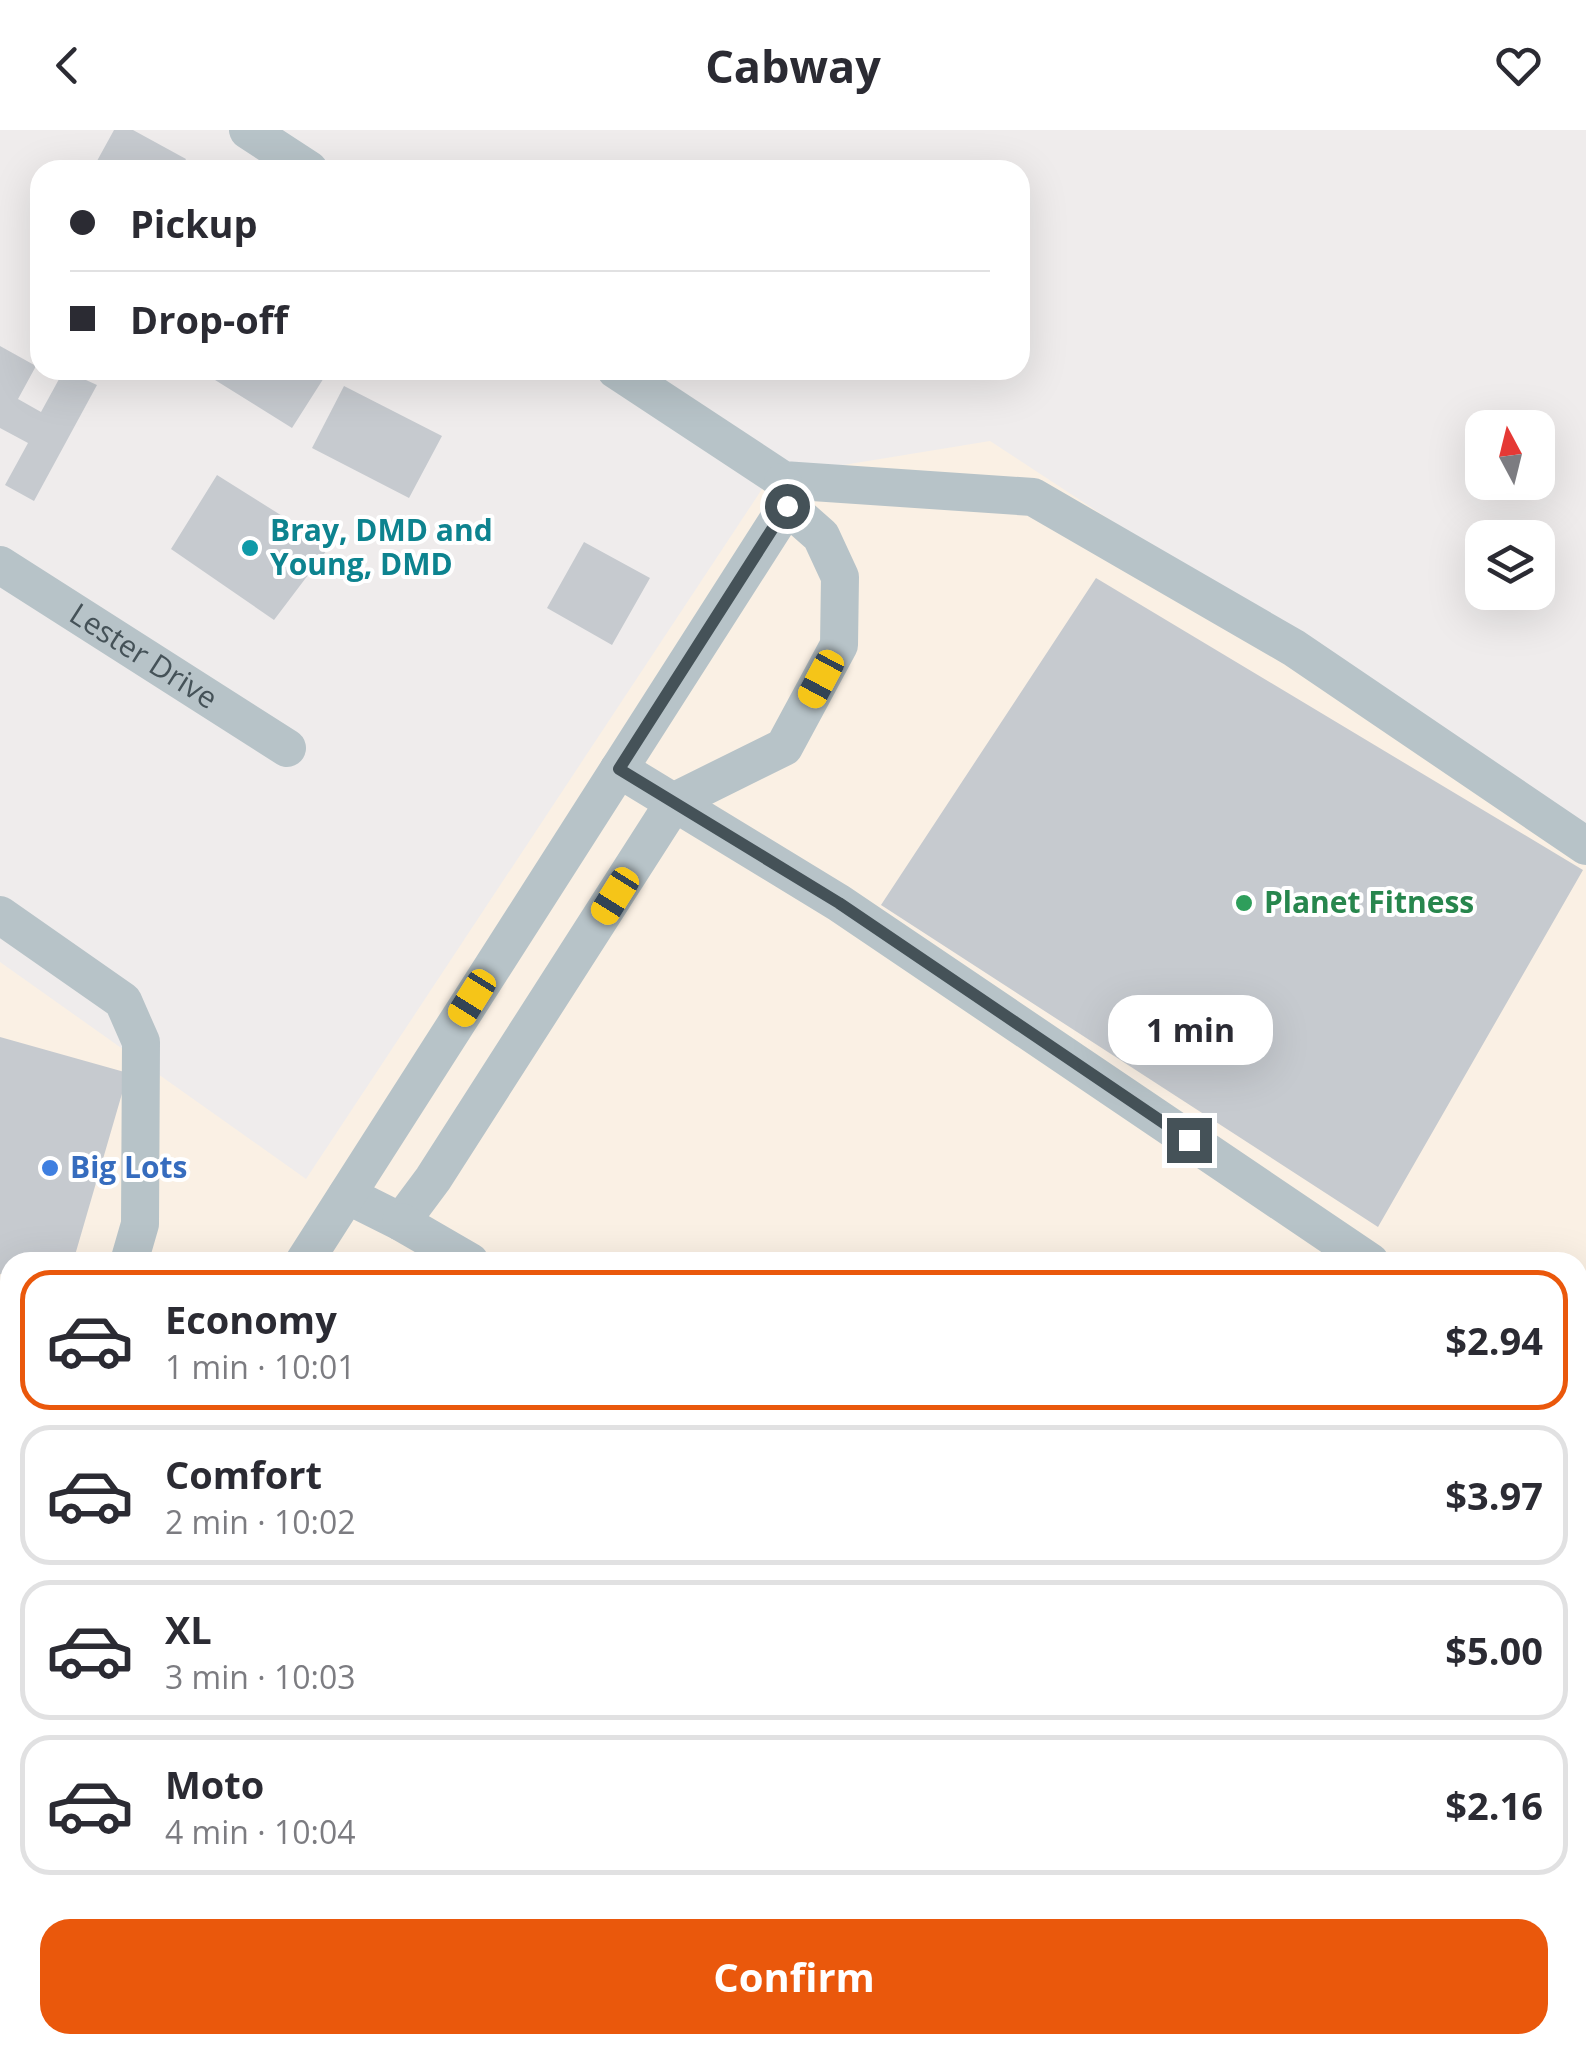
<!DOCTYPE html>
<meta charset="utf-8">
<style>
:root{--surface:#fff;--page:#f7f7f7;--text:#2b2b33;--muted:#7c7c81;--line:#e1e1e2;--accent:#ea580c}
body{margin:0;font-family:"Open Sans",sans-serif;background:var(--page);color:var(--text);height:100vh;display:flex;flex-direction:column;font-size:38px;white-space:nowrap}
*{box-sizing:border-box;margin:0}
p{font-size:32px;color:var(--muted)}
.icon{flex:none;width:55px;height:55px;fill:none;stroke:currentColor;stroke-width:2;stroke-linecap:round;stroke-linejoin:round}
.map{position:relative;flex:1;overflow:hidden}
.drawer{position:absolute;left:0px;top:1122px;width:1588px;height:802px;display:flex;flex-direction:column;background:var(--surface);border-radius:30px 30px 0 0;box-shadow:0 10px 40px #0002}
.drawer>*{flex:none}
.banner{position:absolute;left:30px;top:30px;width:1000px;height:220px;border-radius:30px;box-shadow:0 10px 40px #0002;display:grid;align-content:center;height:220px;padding:0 40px;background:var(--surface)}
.needle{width:65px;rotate:353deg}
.tools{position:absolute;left:1465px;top:280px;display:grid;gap:20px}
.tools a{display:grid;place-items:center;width:90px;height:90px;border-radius:20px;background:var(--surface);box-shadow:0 10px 40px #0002;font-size:50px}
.end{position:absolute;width:45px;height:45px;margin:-22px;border:12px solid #455258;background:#fff;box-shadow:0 0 0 5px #fff}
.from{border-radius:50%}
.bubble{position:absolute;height:70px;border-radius:30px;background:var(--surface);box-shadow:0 10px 40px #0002;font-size:32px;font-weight:700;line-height:70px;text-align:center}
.car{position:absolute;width:30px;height:60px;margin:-30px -15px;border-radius:12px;box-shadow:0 0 8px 2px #0007;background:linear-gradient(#f5c518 24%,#345 0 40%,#f5c518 0 76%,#345 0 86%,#f5c518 0)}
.banner b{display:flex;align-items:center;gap:35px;height:95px;font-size:38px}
.banner b+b{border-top:2px solid var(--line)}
.banner i{width:25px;height:25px;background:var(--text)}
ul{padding:18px 0 0;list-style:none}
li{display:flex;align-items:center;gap:30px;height:140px;margin:0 20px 15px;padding:0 20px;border:5px solid var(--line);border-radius:30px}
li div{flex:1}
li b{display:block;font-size:38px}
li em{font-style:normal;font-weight:700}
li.on{border-color:var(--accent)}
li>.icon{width:90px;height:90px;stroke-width:1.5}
.button{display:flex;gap:20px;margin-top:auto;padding:20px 40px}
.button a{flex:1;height:115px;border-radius:30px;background:var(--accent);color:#fff;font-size:40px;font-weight:700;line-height:115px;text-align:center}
header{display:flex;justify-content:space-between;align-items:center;height:130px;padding:0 40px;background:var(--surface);font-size:45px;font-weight:700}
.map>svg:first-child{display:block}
.commercial{fill:#faf0e4}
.building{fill:#c6cacf}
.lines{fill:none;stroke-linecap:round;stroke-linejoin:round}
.minor{stroke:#b7c3c8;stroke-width:38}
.route{stroke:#455258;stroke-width:12}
.culture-dot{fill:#0f9aa8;stroke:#fff;stroke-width:4}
.leisure-dot{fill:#2e9e5b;stroke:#fff;stroke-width:4}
.shop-dot{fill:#3f7fe0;stroke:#fff;stroke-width:4}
.labels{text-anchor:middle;stroke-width:8;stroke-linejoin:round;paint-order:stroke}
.culture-label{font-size:30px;font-weight:bold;fill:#0d838f;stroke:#fff;text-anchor:start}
.street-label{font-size:30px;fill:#455258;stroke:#fff}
.leisure-label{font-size:30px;font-weight:bold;fill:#27864d;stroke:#fff;text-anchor:start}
.shop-label{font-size:30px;font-weight:bold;fill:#366cbe;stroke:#fff;text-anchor:start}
</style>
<header><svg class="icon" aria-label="back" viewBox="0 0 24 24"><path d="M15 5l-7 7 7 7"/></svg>Cabway<svg class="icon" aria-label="heart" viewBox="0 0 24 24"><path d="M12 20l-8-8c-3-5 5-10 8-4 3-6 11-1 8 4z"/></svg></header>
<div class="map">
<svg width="1586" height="1923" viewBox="0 0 1586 1923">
<rect width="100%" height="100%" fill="#efecec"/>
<path class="commercial" d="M990,311l596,391v1221h-1559l-13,-8h1564v-783h-1568v781l-10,-7v-1074l306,217 464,-702z"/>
<path class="building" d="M114,0h19l53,29 -6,11h-88z
M0,216l36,20 -18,33 23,13 23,-42 33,15 -63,116 -29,-16 23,-42 -28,-15z
M199,240h124l4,3 -35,55z
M344,256l98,50 -33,62 -97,-50z
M217,345l113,71 -56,74 -103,-71z
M584,412l66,36 -38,67 -65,-37z
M1096,448l487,292 -205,357 -497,-322z
M0,907l128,36 -55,189h-63v15l-10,-3z
M1586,1156v193l-8,1v-193z
M0,1169l10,4v14l-9,29z
M4,1630l6,4v57l-10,15v-70z
M1578,1729l8,5v74l-8,13z
M1578,1855l8,5v63h-244l5,-8h231z"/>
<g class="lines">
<g class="minor">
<path d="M248,0l61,40"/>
<path d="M616,240l167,110 250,17 261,151 292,198"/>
<path id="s1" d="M0,435l287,183"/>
<path d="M619,639l220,134 531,359"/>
<path d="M0,785l123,86 18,41 -1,182 -11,38"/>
<path d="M347,1065l54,27 32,-43 242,-378 109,-54 55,-102 1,-68 -19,-41 -34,-30"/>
<path d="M401,1092l69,40"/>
<path d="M304,1132l483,-756 -4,-24"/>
<path d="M0,1313l10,-4"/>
<path d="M0,1581l10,-16"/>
<path d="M0,1822l10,-31"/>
<path d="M294,1915l13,8"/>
<path d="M585,1915l13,8"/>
<path d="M243,1923l5,-8"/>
<path d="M403,1923l5,-8"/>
<path d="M675,1923l5,-8"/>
<path d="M1295,1923l6,-8"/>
</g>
</g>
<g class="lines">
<path class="route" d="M787,376l-168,263 220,134 350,237"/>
</g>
<circle class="culture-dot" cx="250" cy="418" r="10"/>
<circle class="leisure-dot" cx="1244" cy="773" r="10"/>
<circle class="shop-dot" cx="50" cy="1038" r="10"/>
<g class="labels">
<g class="culture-label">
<text x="270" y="411">Bray, DMD and<tspan x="270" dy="34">Young, DMD</tspan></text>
</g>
<g class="street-label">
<text dy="10" stroke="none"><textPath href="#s1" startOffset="170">Lester Drive</textPath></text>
</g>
<g class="leisure-label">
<text x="1264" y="783">Planet Fitness</text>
</g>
<g class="shop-label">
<text x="70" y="1048">Big Lots</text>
</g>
</g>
</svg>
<div class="tools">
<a><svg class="needle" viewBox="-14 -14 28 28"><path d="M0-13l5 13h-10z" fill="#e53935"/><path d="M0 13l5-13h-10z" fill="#7c7c81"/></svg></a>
<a><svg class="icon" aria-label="layers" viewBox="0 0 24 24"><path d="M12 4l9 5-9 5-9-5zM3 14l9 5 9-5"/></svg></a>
</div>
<i class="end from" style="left:787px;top:376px"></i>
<i class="end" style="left:1189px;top:1010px"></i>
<div class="bubble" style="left:1108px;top:865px;width:165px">1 min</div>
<i class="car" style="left:821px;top:549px;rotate:208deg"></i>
<i class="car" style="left:615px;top:766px;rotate:212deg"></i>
<i class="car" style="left:472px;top:868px;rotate:212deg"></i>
<div class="banner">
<b><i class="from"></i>Pickup</b>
<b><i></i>Drop-off</b>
</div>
<section class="drawer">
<ul>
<li class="on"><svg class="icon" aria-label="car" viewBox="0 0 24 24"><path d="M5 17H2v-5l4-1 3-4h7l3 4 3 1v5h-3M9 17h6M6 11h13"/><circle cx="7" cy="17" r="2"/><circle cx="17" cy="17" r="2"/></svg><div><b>Economy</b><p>1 min · 10:01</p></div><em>$2.94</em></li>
<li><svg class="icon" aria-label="car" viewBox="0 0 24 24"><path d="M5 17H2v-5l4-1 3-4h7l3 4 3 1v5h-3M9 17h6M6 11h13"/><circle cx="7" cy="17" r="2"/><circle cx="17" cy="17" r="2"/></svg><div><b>Comfort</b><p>2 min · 10:02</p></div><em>$3.97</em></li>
<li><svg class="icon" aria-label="car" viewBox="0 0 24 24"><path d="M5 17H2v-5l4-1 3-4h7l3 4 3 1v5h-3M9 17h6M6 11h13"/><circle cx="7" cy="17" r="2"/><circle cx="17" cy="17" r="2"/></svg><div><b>XL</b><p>3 min · 10:03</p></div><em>$5.00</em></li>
<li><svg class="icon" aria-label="car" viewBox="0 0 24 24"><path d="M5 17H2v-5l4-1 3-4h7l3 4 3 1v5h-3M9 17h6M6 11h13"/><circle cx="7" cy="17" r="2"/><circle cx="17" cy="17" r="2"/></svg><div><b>Moto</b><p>4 min · 10:04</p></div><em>$2.16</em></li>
</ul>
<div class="button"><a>Confirm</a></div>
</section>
</div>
